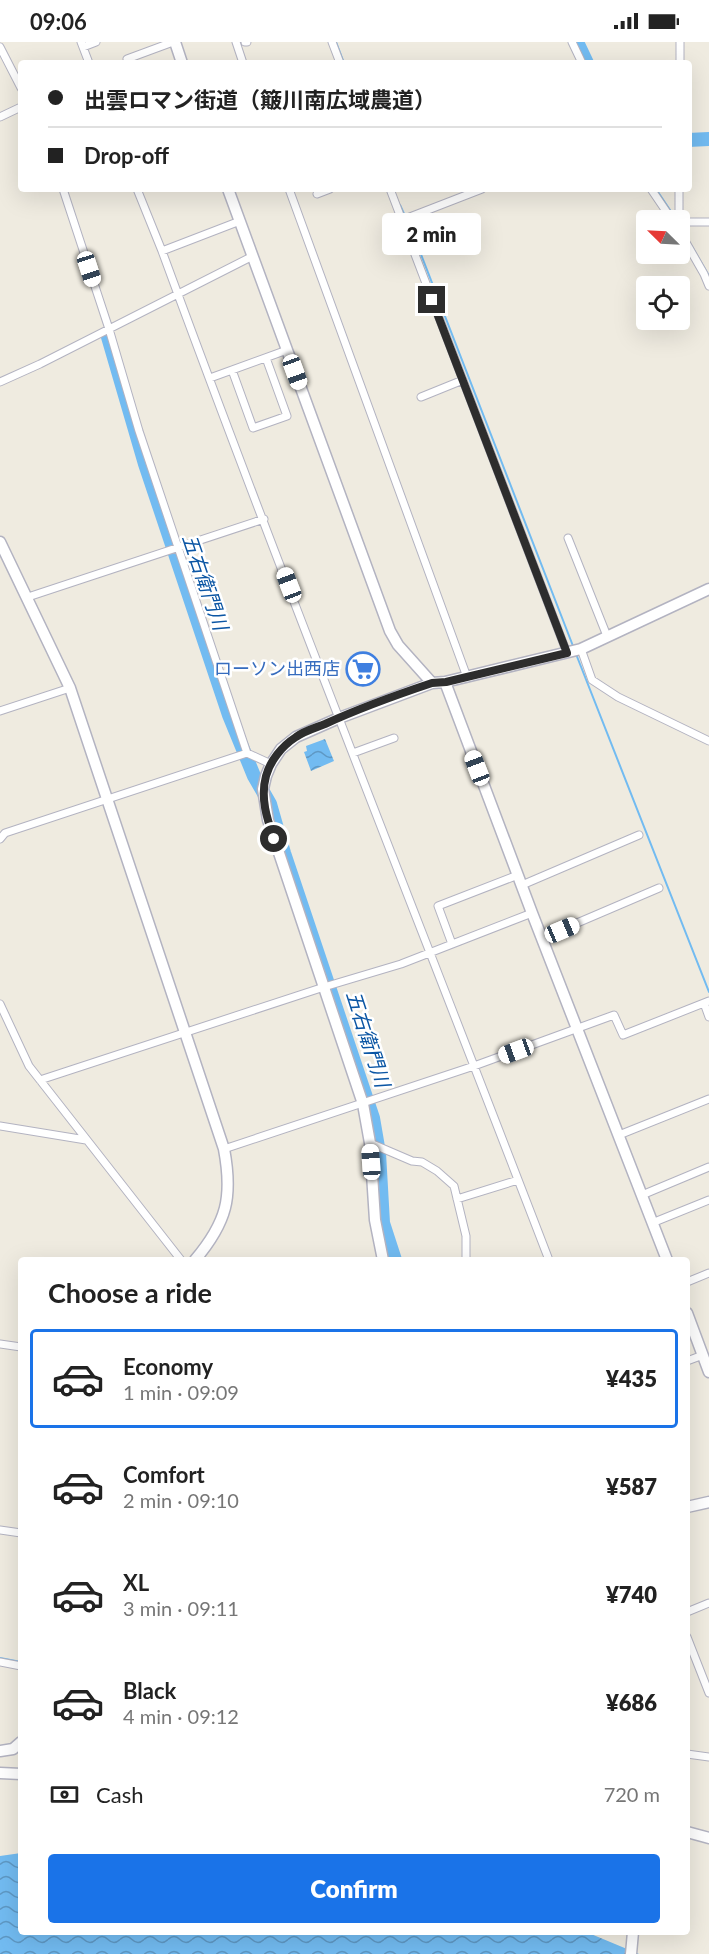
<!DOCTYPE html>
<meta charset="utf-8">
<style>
:root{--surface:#fff;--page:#f6f6f6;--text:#222;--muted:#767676;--line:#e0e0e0;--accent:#1a73e8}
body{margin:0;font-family:Lato,"Noto Sans JP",sans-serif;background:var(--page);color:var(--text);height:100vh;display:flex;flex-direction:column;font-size:22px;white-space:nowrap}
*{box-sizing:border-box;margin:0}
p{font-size:20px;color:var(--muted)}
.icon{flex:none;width:33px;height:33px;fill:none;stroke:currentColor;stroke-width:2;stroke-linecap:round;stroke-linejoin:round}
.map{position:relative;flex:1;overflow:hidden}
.side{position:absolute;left:18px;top:1215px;width:672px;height:678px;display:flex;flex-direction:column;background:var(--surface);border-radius:6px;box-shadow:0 6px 24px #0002}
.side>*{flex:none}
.banner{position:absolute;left:18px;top:18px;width:674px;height:132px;border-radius:6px;box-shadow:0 6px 24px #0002;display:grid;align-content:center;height:132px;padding:0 30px;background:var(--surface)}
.needle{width:39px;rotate:294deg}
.buttons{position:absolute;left:636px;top:168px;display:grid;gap:12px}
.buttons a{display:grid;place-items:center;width:54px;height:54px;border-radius:6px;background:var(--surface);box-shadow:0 6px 24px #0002;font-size:30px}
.end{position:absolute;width:27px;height:27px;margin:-14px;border:8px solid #2d2d2d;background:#fff;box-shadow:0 0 0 3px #fff}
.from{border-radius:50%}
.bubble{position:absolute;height:42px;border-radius:6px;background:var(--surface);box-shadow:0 6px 24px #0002;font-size:20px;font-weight:800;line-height:42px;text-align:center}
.car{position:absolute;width:18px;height:36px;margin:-18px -9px;border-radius:8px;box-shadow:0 0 4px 2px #0007;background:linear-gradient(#fff 24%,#345 0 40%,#fff 0 76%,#345 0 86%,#fff 0)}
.banner b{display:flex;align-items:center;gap:21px;height:57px;font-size:22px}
.banner b+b{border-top:2px solid var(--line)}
.banner i{width:15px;height:15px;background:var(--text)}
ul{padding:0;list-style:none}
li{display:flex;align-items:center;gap:18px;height:99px;margin:0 12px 9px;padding:0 18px;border:3px solid transparent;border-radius:6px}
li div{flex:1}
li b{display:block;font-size:22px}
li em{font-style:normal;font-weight:800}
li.on{border-color:var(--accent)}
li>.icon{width:54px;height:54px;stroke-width:1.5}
h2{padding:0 30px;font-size:27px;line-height:72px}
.pay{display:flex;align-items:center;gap:15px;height:66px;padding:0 30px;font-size:22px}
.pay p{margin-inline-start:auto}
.action{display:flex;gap:12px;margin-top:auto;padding:12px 30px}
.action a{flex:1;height:69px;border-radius:6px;background:var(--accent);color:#fff;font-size:24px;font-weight:800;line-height:69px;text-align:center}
.status{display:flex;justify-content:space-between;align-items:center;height:42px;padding:0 30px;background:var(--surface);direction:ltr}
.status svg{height:16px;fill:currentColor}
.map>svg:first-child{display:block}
.water{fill:url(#water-waves)}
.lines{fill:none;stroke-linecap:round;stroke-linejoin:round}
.stream{stroke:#72bbf1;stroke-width:2}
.river{stroke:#72bbf1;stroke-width:14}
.street-casing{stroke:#b3b3c1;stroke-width:9}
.secondary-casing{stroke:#b3b3c1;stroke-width:13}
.street{stroke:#fff;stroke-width:7}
.secondary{stroke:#fff;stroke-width:10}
.route{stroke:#2d2d2d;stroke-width:8}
.labels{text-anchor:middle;stroke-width:5;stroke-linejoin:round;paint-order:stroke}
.shop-label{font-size:18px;fill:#366cbe;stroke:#fff;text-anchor:end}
.water-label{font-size:20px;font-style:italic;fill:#0b56a4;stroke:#fff}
</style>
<div class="status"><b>09:06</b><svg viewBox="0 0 49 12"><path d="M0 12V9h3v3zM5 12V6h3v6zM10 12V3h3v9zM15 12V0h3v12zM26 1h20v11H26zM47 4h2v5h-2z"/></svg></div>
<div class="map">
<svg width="709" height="1912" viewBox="0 0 709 1912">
<defs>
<pattern id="water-waves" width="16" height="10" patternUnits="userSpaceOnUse" patternTransform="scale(1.5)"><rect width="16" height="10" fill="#72bbf1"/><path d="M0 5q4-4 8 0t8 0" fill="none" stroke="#5e98c4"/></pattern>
</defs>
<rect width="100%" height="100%" fill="#efebe0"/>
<path class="water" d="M325,697l9,22 -23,10 -7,-19 3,-1 -1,-5z
M21,1811v79h552l18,2 48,20h-639v-98z"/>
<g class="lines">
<path class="stream" d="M336,0l8,21
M656,147l14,21
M400,163l5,11
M408,179l165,425
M691,203l18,31
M576,612l133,338
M0,1616l21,4"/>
<path class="river" d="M577,0l10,21
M688,98l21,-1
M108,295l37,127 84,251 25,61 16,28 14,49 89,265 6,35 4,70 12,37"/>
<g class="street-casing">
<path id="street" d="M81,0l8,21
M236,0l7,21
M245,0h2
M332,0l8,21
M572,0l10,21
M0,5l21,41
M83,5l13,-5
M127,17l46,-17
M680,21v-21
M0,75l21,-10
M63,147l46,140 30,102 108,322 24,11
M137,147l25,62c124,338 258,673 387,1009
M289,147l178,488
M390,147l177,464
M651,147l21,31
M679,147v31
M317,152l13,-5
M402,178l80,-31
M680,180h29
M680,190l24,42 5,12
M162,209l78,-30
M232,328l21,58 34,-12 -21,-58
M210,336l77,-28
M0,340l40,-18 213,-108
M421,355l42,-17
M568,496l39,98
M28,555l236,-78
M581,607l11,31 26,17 91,44
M0,669l70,-23
M353,711l41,-15
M0,797l5,-6 242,-80
M522,843l117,-50
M542,896l117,-50
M452,902l-14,-38 80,-31
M704,961l5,14
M0,962l29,62 152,194
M40,1038l284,-93 77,-23 131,-51
M0,1084l86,14
M619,1093l90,-36
M370,1101l42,18 10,1 15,9 17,15 12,50v24
M224,1107l250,-83 140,-51 9,20 86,-34
M642,1153l67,-28
M457,1157l61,-19
M652,1181l57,-23
M687,1240l22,-9
M0,1302l21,3
M687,1319l16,-6
M0,1488l21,3
M687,1570l22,-9
M687,1595l22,56
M0,1620l21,4
M687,1712l22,3"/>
</g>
<g class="secondary-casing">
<path id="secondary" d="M175,0l7,21
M228,147l162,442 8,14 34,38
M0,500l70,146 154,461c9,48 3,73 -29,111
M445,640l87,231 135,347
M383,1218l-8,-40 -5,-77 -7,-39 -95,-284 -5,-31 3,-13 5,-12 10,-15 15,-12 43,-19 93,-35 13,-1 136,-33 128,-60
M687,1271l22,59
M687,1465l22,-5
M0,1709l13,-2 8,-7
M0,1731l21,1
M687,1790l22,6
M631,1912l2,-22"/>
</g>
<use href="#street" class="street"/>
<use href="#secondary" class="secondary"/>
</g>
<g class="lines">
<path class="route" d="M274,797c-7,-20 -14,-41 -8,-63 4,-15 16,-30 30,-39 8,-6 19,-9 29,-13 35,-16 71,-29 107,-41l14,-1 121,-29 -135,-353"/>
</g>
<defs>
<g id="supermarket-ring" transform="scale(1.725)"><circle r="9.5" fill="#fff" stroke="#3f7fe0" stroke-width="1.5"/><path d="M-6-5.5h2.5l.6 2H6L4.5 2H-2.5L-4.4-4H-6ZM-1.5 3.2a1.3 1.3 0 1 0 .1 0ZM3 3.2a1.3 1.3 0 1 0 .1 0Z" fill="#3f7fe0"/></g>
</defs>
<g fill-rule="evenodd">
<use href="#supermarket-ring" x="363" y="627"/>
</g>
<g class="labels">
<g class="shop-label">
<text x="340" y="633">ローソン出西店</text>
</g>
<g class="water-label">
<text transform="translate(205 540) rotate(71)" y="7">五右衛門川</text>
<text transform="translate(368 997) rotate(72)" y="7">五右衛門川</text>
</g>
</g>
</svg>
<div class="buttons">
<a><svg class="needle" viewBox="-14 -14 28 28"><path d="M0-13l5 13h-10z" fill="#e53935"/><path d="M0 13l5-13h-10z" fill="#767676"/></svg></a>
<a><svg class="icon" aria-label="locate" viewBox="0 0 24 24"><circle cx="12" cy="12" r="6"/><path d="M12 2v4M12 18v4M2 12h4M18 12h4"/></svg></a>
</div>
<i class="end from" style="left:274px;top:797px"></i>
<i class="end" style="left:432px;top:258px"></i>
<div class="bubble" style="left:382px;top:171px;width:99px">2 min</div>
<i class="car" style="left:89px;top:227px;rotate:162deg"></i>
<i class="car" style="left:295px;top:330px;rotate:160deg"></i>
<i class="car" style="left:289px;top:543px;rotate:339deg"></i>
<i class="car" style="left:477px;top:726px;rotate:339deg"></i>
<i class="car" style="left:562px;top:888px;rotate:67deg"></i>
<i class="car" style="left:516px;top:1009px;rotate:250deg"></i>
<i class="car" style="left:371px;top:1120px;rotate:356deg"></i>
<div class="banner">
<b><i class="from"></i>出雲ロマン街道（簸川南広域農道）</b>
<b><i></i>Drop-off</b>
</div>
<section class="side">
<h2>Choose a ride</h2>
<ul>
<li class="on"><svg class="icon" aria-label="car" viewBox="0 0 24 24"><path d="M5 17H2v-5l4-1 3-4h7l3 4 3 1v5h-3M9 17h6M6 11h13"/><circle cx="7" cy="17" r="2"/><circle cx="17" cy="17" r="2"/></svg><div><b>Economy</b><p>1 min · 09:09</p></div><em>¥435</em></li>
<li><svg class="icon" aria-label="car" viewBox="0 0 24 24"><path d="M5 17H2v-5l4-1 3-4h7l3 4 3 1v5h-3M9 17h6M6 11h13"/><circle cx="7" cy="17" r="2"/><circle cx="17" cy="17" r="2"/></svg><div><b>Comfort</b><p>2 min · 09:10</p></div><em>¥587</em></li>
<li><svg class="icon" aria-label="car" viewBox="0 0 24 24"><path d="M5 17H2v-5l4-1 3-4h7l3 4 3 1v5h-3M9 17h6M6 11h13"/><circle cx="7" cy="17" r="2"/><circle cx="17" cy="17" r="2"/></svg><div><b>XL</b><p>3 min · 09:11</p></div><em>¥740</em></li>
<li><svg class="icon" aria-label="car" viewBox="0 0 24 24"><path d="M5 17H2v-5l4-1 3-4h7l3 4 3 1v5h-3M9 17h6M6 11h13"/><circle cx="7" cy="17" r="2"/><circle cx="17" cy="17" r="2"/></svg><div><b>Black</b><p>4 min · 09:12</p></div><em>¥686</em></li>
</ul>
<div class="pay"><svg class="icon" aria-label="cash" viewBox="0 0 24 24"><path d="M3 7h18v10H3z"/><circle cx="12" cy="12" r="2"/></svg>Cash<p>720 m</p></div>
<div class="action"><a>Confirm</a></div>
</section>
</div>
